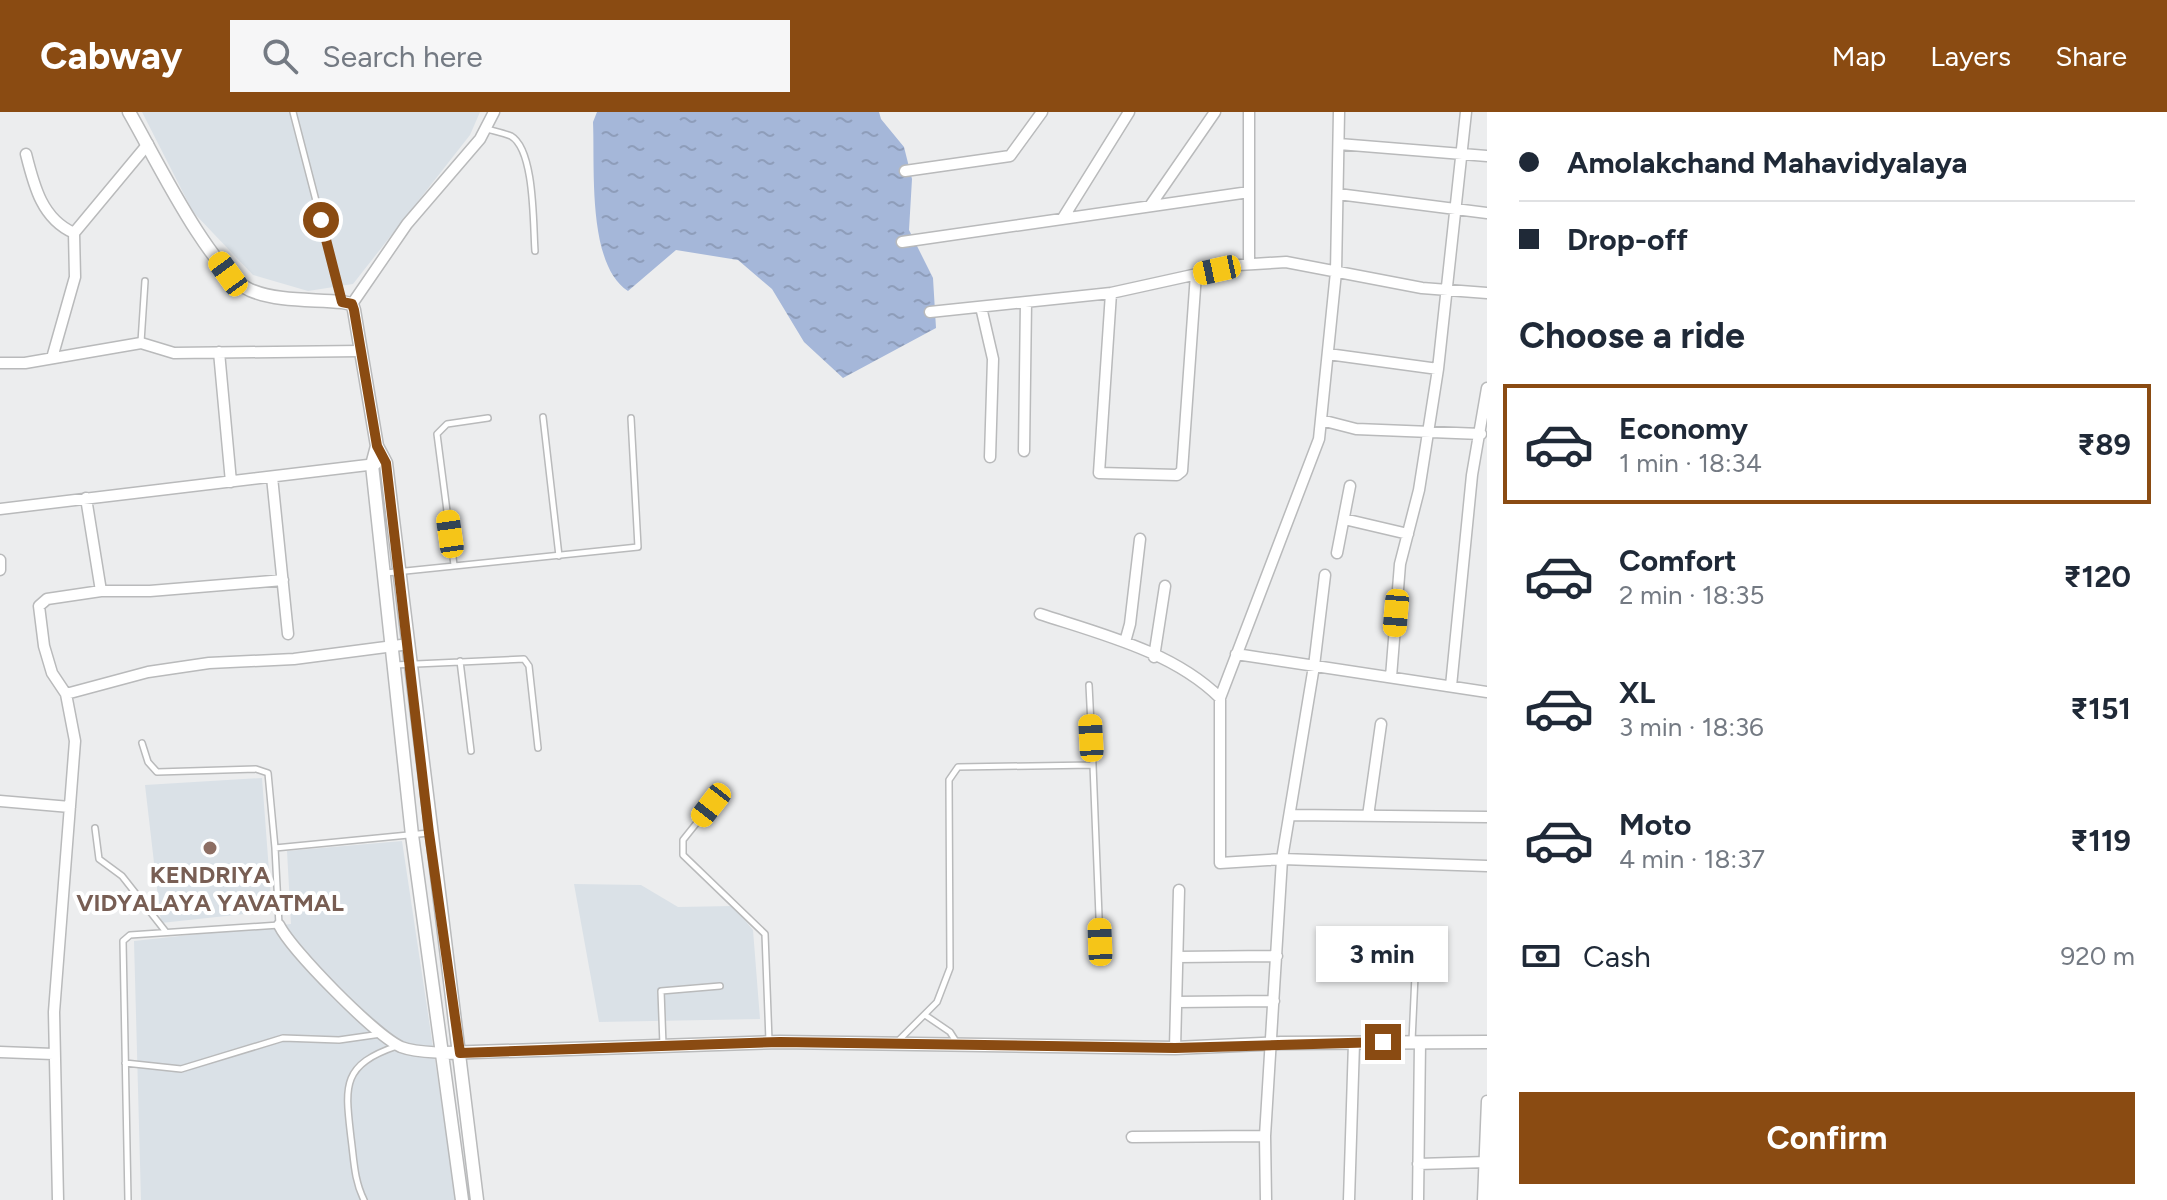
<!DOCTYPE html>
<meta charset="utf-8">
<style>
:root{--surface:#fff;--page:#f6f6f7;--text:#1f2937;--muted:#747a83;--line:#e0e1e3;--accent:#8a4b12}
body{margin:0;font-family:Figtree,sans-serif;background:var(--page);color:var(--text);height:100vh;display:flex;flex-direction:column;font-size:30px;white-space:nowrap}
*{box-sizing:border-box;margin:0}
p{font-size:26px;color:var(--muted)}
.icon{flex:none;width:44px;height:44px;fill:none;stroke:currentColor;stroke-width:2;stroke-linecap:round;stroke-linejoin:round}
.map{position:relative;flex:1;overflow:hidden}
.drawer{display:flex;flex-direction:column;background:var(--surface);width:680px}
.drawer>*{flex:none}
.banner{display:grid;align-content:center;height:176px;padding:0 32px;background:var(--surface)}
.end{position:absolute;width:36px;height:36px;margin:-18px;border:10px solid #8a4b12;background:#fff;box-shadow:0 0 0 4px #fff}
.from{border-radius:50%}
.bubble{position:absolute;height:56px;border-radius:0px;background:var(--surface);box-shadow:0 2px 6px #0004;font-size:26px;font-weight:700;line-height:56px;text-align:center}
.car{position:absolute;width:24px;height:48px;margin:-24px -12px;border-radius:10px;box-shadow:0 0 6px 2px #0007;background:linear-gradient(#f5c518 24%,#345 0 40%,#f5c518 0 76%,#345 0 86%,#f5c518 0)}
.banner b{display:flex;align-items:center;gap:28px;height:76px;font-size:30px}
.banner b+b{border-top:2px solid var(--line)}
.banner i{width:20px;height:20px;background:var(--text)}
ul{padding:0;list-style:none}
li{display:flex;align-items:center;gap:24px;height:120px;margin:0 16px 12px;padding:0 16px;border:4px solid transparent;border-radius:0px}
li div{flex:1}
li b{display:block;font-size:30px}
li em{font-style:normal;font-weight:700}
li.selected{border-color:var(--accent)}
li>.icon{width:72px;height:72px;stroke-width:1.5}
h2{padding:0 32px;font-size:36px;line-height:96px}
.pay{display:flex;align-items:center;gap:20px;height:88px;padding:0 32px;font-size:30px}
.pay p{margin-inline-start:auto}
.cta{display:flex;gap:16px;margin-top:auto;padding:16px 32px}
.cta a{flex:1;height:92px;border-radius:0px;background:var(--accent);color:#fff;font-size:32px;font-weight:700;line-height:92px;text-align:center}
header{display:flex;align-items:center;gap:48px;box-sizing:border-box;height:112px;padding:0 40px;background:var(--accent);color:#fff}
header strong{font-size:38px}
nav{display:flex;gap:44px;margin-inline-start:auto;font-size:28px}
.search{width:560px;height:72px;background:var(--page);display:flex;align-items:center;gap:20px;box-sizing:border-box;padding:0 28px;border-radius:0px;color:var(--muted);font-size:30px}
main{display:flex;flex:1;min-height:0}
.map>svg:first-child{display:block}
.built{fill:#dae1e7}
.water{fill:url(#water-ripples)}
.lines{fill:none;stroke-linecap:round;stroke-linejoin:round}
.service-casing{stroke:#b9babb;stroke-width:8}
.minor-casing{stroke:#b9babb;stroke-width:13}
.tertiary-casing{stroke:#b9babb;stroke-width:15}
.service{stroke:#fff;stroke-width:5}
.minor{stroke:#fff;stroke-width:10}
.tertiary{stroke:#fff;stroke-width:12}
.route{stroke:#8a4b12;stroke-width:10}
.education-dot{fill:#8d6e63;stroke:#fff;stroke-width:3}
.labels{text-anchor:middle;stroke-width:8;stroke-linejoin:round;paint-order:stroke}
.education-label{font-size:24px;font-weight:bold;fill:#785e54;stroke:#fff}
</style>
<header>
<strong>Cabway</strong>
<div class="search"><svg class="icon" aria-label="search" viewBox="0 0 24 24"><circle cx="10" cy="10" r="6"/><path d="M15 15l6 6"/></svg>Search here</div>
<nav><a>Map</a><a>Layers</a><a>Share</a></nav>
</header>
<main>
<div class="map">
<svg width="1487" height="1088" viewBox="0 0 1487 1088">
<defs>
<pattern id="water-ripples" width="26" height="14" patternUnits="userSpaceOnUse" patternTransform="scale(2)"><rect width="26" height="14" fill="#a5b7d9"/><path d="M2 4q2-2 4 0t4 0M15 11q2-2 4 0t4 0" fill="none" stroke="#8e9dba"/></pattern>
</defs>
<rect width="100%" height="100%" fill="#ecedee"/>
<path class="built" d="M142,0h338l-10,23 -117,149 -45,7 -55,-16 -60,-63z
M262,666l10,133 -111,12 -16,-138z
M402,729l54,359h-315l-7,-259 157,-17 -4,-73z
M574,772l67,1 37,22 55,-1 20,24 7,89 -161,3z"/>
<path class="water" d="M597,0h282l2,7 23,28 8,32 -3,51 24,48 3,50 -93,50 -39,-36 -32,-53 -34,-29 -62,-10 -48,41c-41,-26 -33,-124 -35,-169z"/>
<g class="lines">
<g class="service-casing">
<path id="service" d="M293,0l49,189
M487,17c7,2 17,4 24,7 24,14 22,89 24,115
M141,230l4,-61
M543,305l16,139
M454,453l-17,-131 10,-10 41,-6
M386,461l252,-26 -7,-129
M460,549l11,90
M394,553l130,-6 5,7 9,82
M1089,573l4,80
M142,631l6,19 9,10 99,-3 12,4 7,75 154,-15
M711,693l-28,35v15l82,79 4,107
M95,716l4,31 23,17 44,56
M925,903l25,17 7,11
M1412,929l4,-87
M896,931l41,-41 13,-34 -1,-188 9,-13 135,-2 7,177
M663,933l-2,-54 59,-5
M125,951l56,6 102,-31 56,2 42,-6
M128,1088l-5,-259 7,-6 149,-10 -4,-77
M364,1088c-10,-20 -10,-40 -13,-62 -6,-52 -10,-73 46,-92"/>
</g>
<g class="minor-casing">
<path id="minor" d="M1249,0v152
M1339,32l148,12
M26,42c8,32 16,65 48,79
M905,59l105,-15 32,-44
M1338,82l149,19
M1150,94l65,-94
M1063,106l66,-106
M902,130l347,-50
M1111,181l-12,180 78,2 5,-4 14,-197
M352,192l55,-80 73,-85 14,-27
M981,195l12,52 -3,98
M930,200l181,-19 127,-28 48,-3 136,26 65,5
M219,240l12,130
M1328,242l110,15
M52,246l23,-81 -1,-44 74,-89
M0,251h25l116,-20 33,10 187,-2
M1321,308l35,9 125,5
M1024,339l2,-149
M272,365l16,157
M86,386l15,93
M0,397l376,-45
M1344,407l64,15
M1337,441l13,-67
M0,448v10
M1325,463l-11,91 -32,193 205,7
M1040,502c61,20 134,38 180,84
M1125,530l5,-18 10,-85
M1236,542l251,38
M1154,545l11,-71
M1391,565l9,-113 19,-74 19,-121 28,-257
M1451,574l21,-211 15,-87
M66,582l82,-22 61,-9 85,-4 115,-15
M0,689l70,6
M1290,703l197,2
M1368,704l13,-92
M279,813c13,26 96,110 122,122 13,5 29,5 43,6
M1178,845l99,-1
M1177,890l97,-1
M1175,936l4,-158
M0,940l53,2
M1132,1025l133,-1
M1418,1052l69,-2
M58,1088l-4,-188 21,-271 -9,-47 -14,-21 -8,-27 -5,-40 8,-7 54,-8h49l133,-11
M1266,1088l-1,-64 17,-277 -62,4v-165l99,-259 17,-167 3,-160
M1349,1088l5,-157
M1418,1088l2,-157
M1483,1088l4,-99"/>
</g>
<g class="tertiary-casing">
<path id="tertiary" d="M129,0c24,41 81,160 121,178 29,12 62,9 92,12l10,2 2,6 23,136 9,17 91,737
M377,334l-5,19 40,370 50,365
M444,941l336,-11 395,6 106,-5 206,-1"/>
</g>
<use href="#service" class="service"/>
<use href="#minor" class="minor"/>
<use href="#tertiary" class="tertiary"/>
</g>
<g class="lines">
<path class="route" d="M321,108l21,82 10,2 2,6 23,136 9,17 43,370 31,220 320,-11 395,6 208,-6"/>
</g>
<circle class="education-dot" cx="210" cy="736" r="8"/>
<g class="labels">
<g class="education-label">
<text x="210" y="771">KENDRIYA<tspan x="210" dy="28">VIDYALAYA YAVATMAL</tspan></text>
</g>
</g>
</svg>
<i class="end from" style="left:321px;top:108px"></i>
<i class="end" style="left:1383px;top:930px"></i>
<div class="bubble" style="left:1316px;top:814px;width:132px">3 min</div>
<i class="car" style="left:1217px;top:158px;rotate:258deg"></i>
<i class="car" style="left:228px;top:162px;rotate:324deg"></i>
<i class="car" style="left:450px;top:422px;rotate:352deg"></i>
<i class="car" style="left:1396px;top:501px;rotate:185deg"></i>
<i class="car" style="left:1091px;top:626px;rotate:357deg"></i>
<i class="car" style="left:711px;top:693px;rotate:218deg"></i>
<i class="car" style="left:1100px;top:830px;rotate:358deg"></i>
</div>
<section class="drawer">
<div class="banner">
<b><i class="from"></i>Amolakchand Mahavidyalaya</b>
<b><i></i>Drop-off</b>
</div>
<h2>Choose a ride</h2>
<ul>
<li class="selected"><svg class="icon" aria-label="car" viewBox="0 0 24 24"><path d="M5 17H2v-5l4-1 3-4h7l3 4 3 1v5h-3M9 17h6M6 11h13"/><circle cx="7" cy="17" r="2"/><circle cx="17" cy="17" r="2"/></svg><div><b>Economy</b><p>1 min · 18:34</p></div><em>₹89</em></li>
<li><svg class="icon" aria-label="car" viewBox="0 0 24 24"><path d="M5 17H2v-5l4-1 3-4h7l3 4 3 1v5h-3M9 17h6M6 11h13"/><circle cx="7" cy="17" r="2"/><circle cx="17" cy="17" r="2"/></svg><div><b>Comfort</b><p>2 min · 18:35</p></div><em>₹120</em></li>
<li><svg class="icon" aria-label="car" viewBox="0 0 24 24"><path d="M5 17H2v-5l4-1 3-4h7l3 4 3 1v5h-3M9 17h6M6 11h13"/><circle cx="7" cy="17" r="2"/><circle cx="17" cy="17" r="2"/></svg><div><b>XL</b><p>3 min · 18:36</p></div><em>₹151</em></li>
<li><svg class="icon" aria-label="car" viewBox="0 0 24 24"><path d="M5 17H2v-5l4-1 3-4h7l3 4 3 1v5h-3M9 17h6M6 11h13"/><circle cx="7" cy="17" r="2"/><circle cx="17" cy="17" r="2"/></svg><div><b>Moto</b><p>4 min · 18:37</p></div><em>₹119</em></li>
</ul>
<div class="pay"><svg class="icon" aria-label="cash" viewBox="0 0 24 24"><path d="M3 7h18v10H3z"/><circle cx="12" cy="12" r="2"/></svg>Cash<p>920 m</p></div>
<div class="cta"><a>Confirm</a></div>
</section>
</main>
